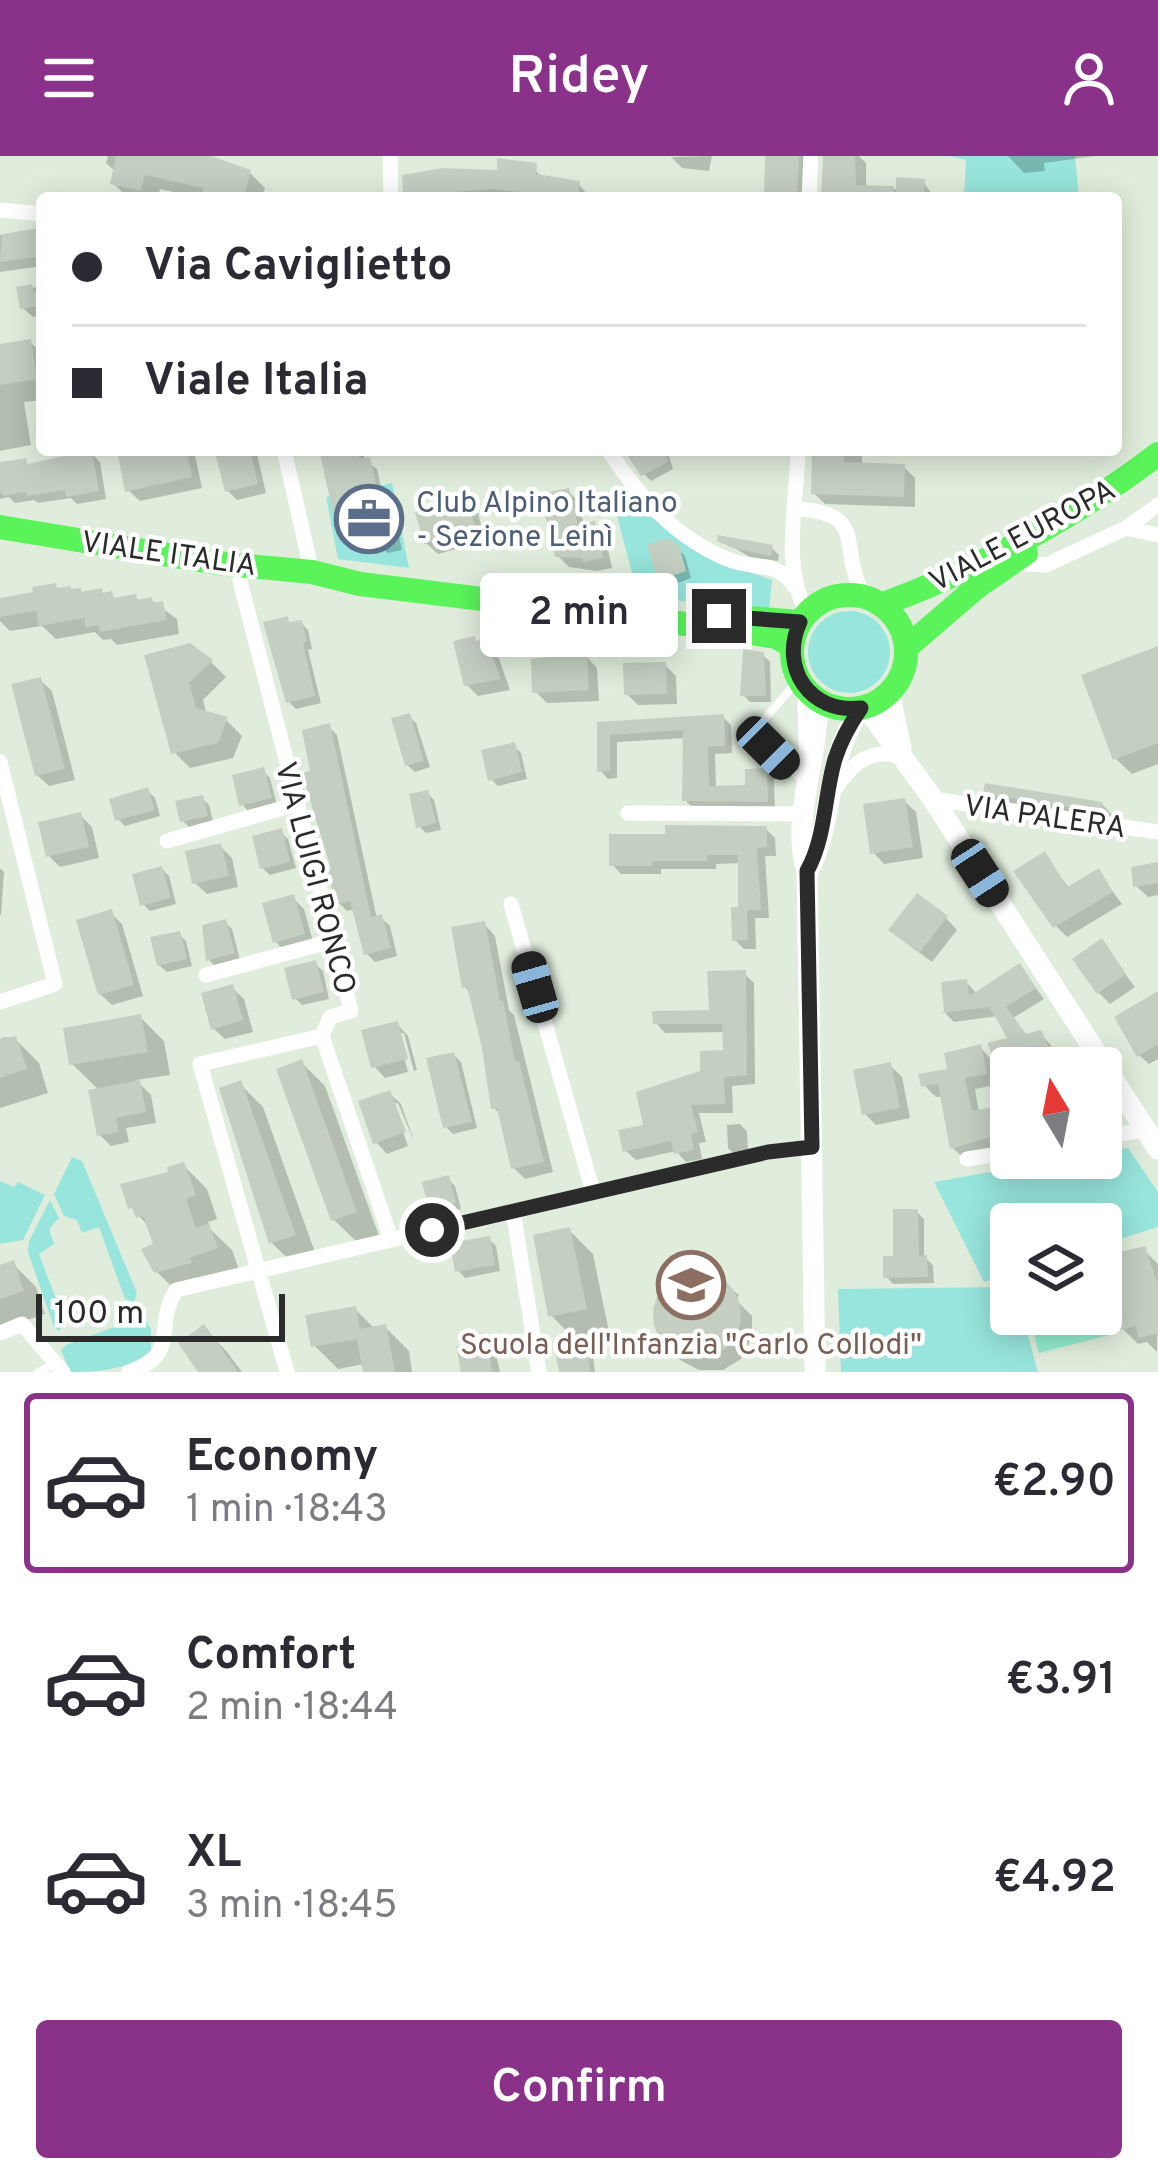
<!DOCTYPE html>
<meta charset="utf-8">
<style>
:root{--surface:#fff;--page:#f2f2f3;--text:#2b2b33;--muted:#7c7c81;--line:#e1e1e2;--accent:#8a318a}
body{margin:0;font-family:Overpass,sans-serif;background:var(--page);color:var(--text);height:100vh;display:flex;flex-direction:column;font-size:45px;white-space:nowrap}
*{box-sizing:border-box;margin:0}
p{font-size:39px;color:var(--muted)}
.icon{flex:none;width:66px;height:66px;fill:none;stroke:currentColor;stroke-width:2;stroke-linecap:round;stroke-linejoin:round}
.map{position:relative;height:1216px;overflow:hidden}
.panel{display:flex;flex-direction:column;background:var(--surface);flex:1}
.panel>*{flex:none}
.hud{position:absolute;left:36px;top:36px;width:1086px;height:264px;border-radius:12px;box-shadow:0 6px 30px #0003;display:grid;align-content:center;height:264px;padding:0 36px;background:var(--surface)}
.needle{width:78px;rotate:350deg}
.controls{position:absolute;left:990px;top:891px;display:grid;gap:24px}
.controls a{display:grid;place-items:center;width:132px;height:132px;border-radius:12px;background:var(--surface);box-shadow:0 6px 30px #0003;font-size:60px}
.scale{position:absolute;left:36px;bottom:30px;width:249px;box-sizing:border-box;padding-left:12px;border:6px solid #2b2b2b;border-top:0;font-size:33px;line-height:42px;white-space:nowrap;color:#2b2b2b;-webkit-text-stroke:9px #fff;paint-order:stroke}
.end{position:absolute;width:54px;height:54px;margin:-27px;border:15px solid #2b2b2b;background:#fff;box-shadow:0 0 0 6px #fff}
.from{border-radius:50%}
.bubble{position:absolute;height:84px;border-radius:12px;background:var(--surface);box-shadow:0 6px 30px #0003;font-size:39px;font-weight:600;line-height:84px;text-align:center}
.car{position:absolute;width:36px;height:72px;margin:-36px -18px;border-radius:15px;box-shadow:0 0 9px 3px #0007;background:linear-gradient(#222 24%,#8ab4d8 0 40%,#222 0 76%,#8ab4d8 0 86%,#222 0)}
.hud b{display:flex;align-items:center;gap:42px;height:114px;font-size:45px}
.hud b+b{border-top:3px solid var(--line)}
.hud i{width:30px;height:30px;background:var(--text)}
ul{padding:21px 0 0;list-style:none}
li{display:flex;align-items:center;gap:36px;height:180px;margin:0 24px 18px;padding:0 12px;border:6px solid transparent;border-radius:12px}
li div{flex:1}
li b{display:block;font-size:45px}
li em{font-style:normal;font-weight:600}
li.active{border-color:var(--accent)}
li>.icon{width:108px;height:108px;stroke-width:1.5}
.cta{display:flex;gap:24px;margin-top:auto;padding:24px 36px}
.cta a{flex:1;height:138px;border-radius:12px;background:var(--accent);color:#fff;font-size:48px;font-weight:600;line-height:138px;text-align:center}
header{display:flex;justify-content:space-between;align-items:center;height:156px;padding:0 36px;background:var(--accent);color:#fff;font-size:54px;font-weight:600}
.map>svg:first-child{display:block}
.green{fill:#97e5dc}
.pitch{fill:#93ecce}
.shadow{fill:#0003}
.building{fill:#c4cfc2}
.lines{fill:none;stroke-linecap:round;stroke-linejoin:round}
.lane{stroke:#fff;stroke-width:8}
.street{stroke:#fff;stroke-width:15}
.secondary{stroke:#fff;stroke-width:21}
.primary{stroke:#5af45a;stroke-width:24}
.route{stroke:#2b2b2b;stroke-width:15}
.labels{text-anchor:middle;stroke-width:9;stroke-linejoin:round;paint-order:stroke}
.service-label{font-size:30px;fill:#4e5e75;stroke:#fff;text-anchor:start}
.street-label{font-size:30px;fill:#2b2b2b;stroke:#fff}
.education-label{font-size:30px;fill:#785e54;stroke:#fff}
</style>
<header><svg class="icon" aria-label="menu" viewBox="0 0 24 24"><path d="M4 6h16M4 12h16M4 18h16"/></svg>Ridey<svg class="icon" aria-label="person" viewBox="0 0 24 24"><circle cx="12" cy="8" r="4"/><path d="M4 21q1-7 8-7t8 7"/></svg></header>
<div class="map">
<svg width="1158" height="1216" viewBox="0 0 1158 1216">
<rect width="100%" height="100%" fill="#e0eddc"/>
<path class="green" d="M949,0h126l4,42h-115l2,-38z
M392,327l17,85 -71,-9 -12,-62z
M611,337h9l83,63 69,24 -3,31 -131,-15z
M808 496a41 41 0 1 1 82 0a41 41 0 1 1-82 0Z
M1128,992l30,44v35l-57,18v-21h-90v50l-27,8 -50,-100 136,-24h31v-5z
M72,1001l10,4 55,132 -3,9 -9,-3 -26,-72 -17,6 -5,-13 -13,-4 -10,-22z
M0,1025l14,6 4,-5 27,13 -22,45 -23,4z
M50,1044l9,18 -10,11 5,15 -15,10 26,69 -6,8 -5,-4 -26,-75 1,-11z
M1011,1131v27h11l16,58h-197l-3,-83z
M133,1164l13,1 5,8v21c-20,20 -54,22 -81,22l-9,-22 5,-5z"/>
<path class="pitch" d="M1101,1152l8,27 -70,18 -11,-39h73z"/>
<path class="shadow" d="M108,0h89l52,16 16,16 -3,10h-61l-41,-9 -2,9h-30l-15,-15 3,-11 -10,-9z
M712,0l-3,15 -27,-3 -11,-11z
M771,0h48l-11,42h-40z
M826,0h33l7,7v26h33l24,-7 12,16h-111z
M1095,0l-51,7 1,8 -21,2 -16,-17z
M535,14l9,9 34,5 13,14h-187l1,-20z
M34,73l8,1v36l-42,6v7v-44z
M42,130v43l-2,-13 -7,1 -10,-9 -3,-18z
M30,186l12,12v46l-18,2 7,43 -31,6v-104z
M154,294h36l5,5 7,33 -62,13 -12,-11z
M233,294h23l10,43 -29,7 -10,-10z
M326,294h37l2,11 12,8 8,36 9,9 8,36 -14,3 -15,-12 -22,5 -9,-9z
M649,294h18l6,19 -22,12 -7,-7z
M815,294h47v15l42,2 11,11v29l-90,-3 -11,-11z
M91,297l9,9 6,37 -29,5 -6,-6 -33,5 -4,-3 -19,3 -6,-6 -9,2v-36l24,-2 5,5z
M568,335l11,11 5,24 10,-2 11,11 7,33 -15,3 -28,-4 -11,-11z
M466,346l12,11 7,28 -47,13 -12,-11 22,-36z
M721,384l51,8 7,7 -1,6 -28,-4z
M677,392l8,8 6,22 -24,9 -7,-7z
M60,435l51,3 6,6 18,-3 6,5 10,-2 26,19 2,15 -62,11 -6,-6 -8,1 -8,-8 -39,7 -14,-13 -32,5 -10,-10v-20z
M287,464l5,5 9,-2 7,7 4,19 -4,1 13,53 -25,6 -7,-7z
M474,483l5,5 7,-2 11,11 13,37 -32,6 -12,-12z
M1158,494v114l-26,10 -16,-15z
M763,499l7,7 1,40h-21l-7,-7z
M586,500l11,12 2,33 -52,2 -12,-12z
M148,501l63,5 15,15 -23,23 4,15 19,5 16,16 -9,22 -43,10 -16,-16z
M665,509l11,11 1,28 -39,1 -11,-11z
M40,524l12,11 23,89 -26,6 -12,-11z
M409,560l7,7 14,44 -15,5 -8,-7z
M723,561l8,8 1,28 -17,1 1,35 32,-1 18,-17 8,8 1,30 -82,-1 -8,-8 1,-62 -69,4v36l-9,1 -8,-9v-45z
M329,571l8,8 40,184 4,-1 9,8 7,30 -22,6 -8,-8 -12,-45 -8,2 -8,-8 -25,-130z
M514,590l7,7 6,26 -29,7 -7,-7z
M263,615l7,7 7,27 -28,7 -7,-8z
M148,635l7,7 5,18 -35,10 -7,-7z
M427,637l7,7 7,30 -15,3 -7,-7z
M987,637l115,11 11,12 -1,5 -114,-16z
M202,642l7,7 4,17 -23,6 -7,-7z
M904,645l12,11 7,46 -39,6 -11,-12z
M80,659l12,12 7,31 -39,9 -12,-12z
M766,673l9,9 1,18h-11l4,62h-14l1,31h-12l-9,-9 6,-30v-47l-25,1v5h-55v5h-40l-9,-10 56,-27z
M281,676l7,7 8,29 -26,7 -8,-7z
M220,690l12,12 6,29 -31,7 -12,-11z
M1044,699l26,34 28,-17 24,32 -55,33 -11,-11z
M1158,709v30l-10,2 -12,-11z
M0,712l4,4 -3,43h-1z
M162,713l7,7 7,28 -26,7 -7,-7z
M293,742l11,11 10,36 -27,8 -12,-12z
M111,757l11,11 21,72 -31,9 -12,-11z
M946,762l11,12 -25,32 -28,-21z
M225,766l7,7 8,31 -24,7 -7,-7z
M484,768l11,12 14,74 5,5 39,157 -28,7 -11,-11 -12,-52 -8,-8 -22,-114 -7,-7z
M179,778l7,7 6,25 -25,6 -8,-7z
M1101,786l34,45 -25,17 -11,-11z
M315,808l8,7 6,28 -27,6 -7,-7z
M1020,811l24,32 -31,19 14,18 13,-2 10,10 11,24h-50v20l-19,-43 20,-5 -14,-24 -44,6 -8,-8 -2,-29 22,-3 11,12z
M744,817l10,10 1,101 -23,2 1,27h-34l7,29 -7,1 3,16 -16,3 -10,-11 -40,9 -10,-9 100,-98 -1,-21 -60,1 -9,-10 56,-10z
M232,832l12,11 9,33 -28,7 -12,-11z
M1158,839v64l-9,5 -10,-9z
M140,861l24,24 6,34 -34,5 15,15 5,28 -30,5 3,14 -18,4 -12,-12 1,-43 -28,-27z
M397,868l11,12 9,34 -3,1 -10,-38h-6l10,39 -23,6 -11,-12z
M5,881l10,2 24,24 9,30 -48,15v-69z
M980,891l11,12 5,26 -21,4 4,24 13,-2 12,11 4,24 -44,13 -11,-11 -10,-52 -7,1 -12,-12 27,-14z
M454,899l7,7 16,66 -24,6 -7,-7z
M302,907l23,23 54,150 -21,7 -24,-23z
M890,909l12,12 8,41 -34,7 -11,-11z
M240,928l23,23 54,151 -22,8 -24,-24z
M389,937l12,11 14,40 -17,-41h-6l16,43 -21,8 -11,-12z
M1101,952l13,12 -10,19 -3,-2z
M740,968l7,8 1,20 -13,3 -7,-7 -1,-23z
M183,1009l24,24 10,30 -9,3 2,7 22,21 8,22 -60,23 -30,-30 7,-19 -7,-18 -19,-21z
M448,1023l7,7 6,23 -23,6 -7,-7z
M917,1056l7,7v38l9,8 1,18 -41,1 -7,-8z
M569,1074l24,24 16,78 -29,6 12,11 3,23h-33l-4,-26 20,-3 -27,-28z
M489,1083l7,7 4,25 -35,7 -7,-8z
M1144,1094l14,14 -1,88 -10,-10 -9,2 -16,-16z
M13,1108l23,23 9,27 -45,15v-61z
M709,1116l30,23 -3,5 16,16v21l-11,22 -18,11h-24l-19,-10 -25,-33 -1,-19 11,-23 18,-12z
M355,1153l20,20 10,-2 24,24 3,21h-46l-2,-8 -26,5 -24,-24z
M204,1172l23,24 15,20h-40l-20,-28z
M486,1188l10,10 4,18h-36l-4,-24z"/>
<path class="building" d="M116,0h95l40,14 -6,24 -44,4 2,-10 -58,-13 -4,16 -31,-7z
M765,0h34l-2,42h-33z
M823,0h32l1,29 38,1v12h-73z
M497,2l40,5 -1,11 44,7 -2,17 -88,-9 -61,5 -26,-2 -1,-17 41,-7 54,2z
M896,21l29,2 -1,19h-28z
M42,72v28l-42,6 2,-28z
M32,128l2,8 8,-1v15l-22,3 -4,-22z
M31,183l6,40 -37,6v-41z
M92,294l7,41 -33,6 -1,-7 -38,6 -1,-4 -23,4 -3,-6v-28l26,-4 1,6z
M140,294h47l5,27 -67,15 -7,-37z
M241,294h9l8,34 -33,8 -9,-36z
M323,294h35l2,9 10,-2 10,46 7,-1 8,41 -18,3 -1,-6 -7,1 -2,-8 -28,6 -19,-85z
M624,294h41l3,12 -27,14z
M812,294h32v12l61,2 -1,33 -93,-3z
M569,332l9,37 17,-4 8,37 -20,4 -1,-4 -27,-1 -15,-63z
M467,342l9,32 -52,14 -9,-32 31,-12 1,4z
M718,379l55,10 -2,11 -39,-8 -15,-7z
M669,382l10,8 7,25 -29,10 -10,-37z
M56,427l1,5 14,-2v3l10,-1v4l21,-4 1,5 9,-2 2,7 22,-4 1,6 15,-3 1,6 10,-2 4,19 -67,12 -2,-7 -12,3 -2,-10 -45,8 -3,-15 -36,6v-19l33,-6 -1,-5z
M288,460l1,6 13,-2 5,22 -4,1 12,53 -29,7 -23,-81z
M475,480l1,5 10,-2 15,40 -37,7 -11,-45z
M190,487l23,17 -24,23 7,25 32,9 -10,26 -47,11 -27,-99z
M1158,490v97l-45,17 -32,-85z
M743,493l21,3 2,44h-26z
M587,497l2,37 -57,3 -1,-34z
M666,506l1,32 -43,1 -1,-32z
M41,521l24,92 -30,7 -24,-92z
M410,557l14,48 -19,5 -14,-48z
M724,558l1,32 -17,1 1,39 36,-1v-16l22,-1 1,34 -86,-1 1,-71 -73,5v36l-13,1v-50z
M330,567l41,194 11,-3 9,34 -27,7 -14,-54 -14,4 -9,-35 4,-1 -29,-96 8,-2 -8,-41z
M515,586l7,30 -34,9 -7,-31z
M264,611l8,31 -33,8 -7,-31z
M985,627l118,19 -1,10 -119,-18z
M148,631l7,23 -40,11 -6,-22z
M428,634l8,33 -20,5 -7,-34z
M203,639l5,21 -28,6 -5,-21z
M905,642l8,49 -43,7 -7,-50z
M81,656l8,35 -43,10 -8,-35z
M665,669l102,1v21l-10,1 4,62h-14l1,30 -16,1 -1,-34h7v-52h-31l1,6h-55l-1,5h-43v-32h56z
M282,672l8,34 -30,7 -8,-33z
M221,687l8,33 -37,8 -7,-33z
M1045,695l22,36 32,-19 14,24 -60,36 -40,-57z
M1158,706v21l-25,4 -2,-20z
M162,710l9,32 -31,8 -8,-32z
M917,737l31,23 -29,37 -31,-23z
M294,738l11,40 -32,9 -11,-40z
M112,753l22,76 -36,10 -22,-75z
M226,763l9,34 -29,8 -4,-36z
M485,765l15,80 3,-1 12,62 4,-1 25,101 -33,7 -14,-61 -6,1 -9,-61 -15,-61 -5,1 -11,-61z
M180,775l7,28 -30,7 -7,-29z
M1102,782l24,36 -29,20 -25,-35z
M316,804l8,32 -32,8 -8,-32z
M1020,807l16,25 -30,19 20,27 15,-4 14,30 -44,8v27l-24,-52 20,-5 -7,-13 -11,-18 -48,6 3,-2 -3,-29 26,-3 2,17z
M746,814l1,105 -23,2 1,27 -34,1 7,27 -7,2 3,16 -20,4 -3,-13 -48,11 -5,-22 25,-5 -7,-33 64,-21v-20l23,-1 -1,-26h-69l-1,-13 57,-1 -2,-39z
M233,828l10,36 -32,10 -10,-37z
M1158,835v53l-21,13 -23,-40z
M141,858l7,38 -79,13 -6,-37z
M398,865l10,38 -37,9 -10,-38z
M16,880l11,33 -27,9v-39z
M981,888l6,30 -22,4 7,33 21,-4 5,28 -48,14 -12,-65 -17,3 -3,-13 29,-5 -3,-16z
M454,896l18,70 -29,6 -17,-70z
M302,903l55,153 -26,9 -55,-152z
M891,906l9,46 -38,7 -9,-45z
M140,924l6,32 -30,6 3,14 -22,4 -9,-46z
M241,924l55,155 -27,9 -50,-156z
M390,934l16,42 -33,12 -15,-43z
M184,1006l12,33 -10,4 10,29 13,-5 9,25 -28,10 2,5 -38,10 -13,-24 12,-5 -10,-28 -7,2 -4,-10 -4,1 -8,-25 48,-12 -1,-5z
M449,1019l7,28 -27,7 -7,-28z
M893,1053h25l1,47 8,-1 1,22 -45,1v-22h10z
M570,1071l17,82 -39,8 -15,-82z
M490,1080l5,29 -40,7 -5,-29z
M1145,1090l13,40v47l-19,5 -3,-12 -16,4 -19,-73z
M14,1104l10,31 -24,8v-34z
M653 1159a44 44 0 1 1 88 0a44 44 0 1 1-88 0Z
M356,1150l4,23 26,-5 9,48h-32l-6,-33 -46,8 -6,-32z
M204,1168l34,48h-40l-20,-29z
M585,1183l6,33h-32l-5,-28z
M487,1184l5,32h-31l-5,-26z"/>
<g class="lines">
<path class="lane" d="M798,524l-34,40 4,28 35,33
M801,528l2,76
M38,1216l15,-7"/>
<path class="street" d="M390,0l1,42
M809,42l2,-42
M0,54l42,4
M284,294l28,122
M608,294c31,46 66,87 119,109 29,13 47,-2 68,28
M798,294c-1,54 -17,114 9,164
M797,353c75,4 38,42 69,89
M1126,372l32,7
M1012,407l34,2 80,-37 32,-23
M240,409v16l111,430 -21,6 -8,19 69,203
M0,606l55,222 -55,18
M833,636c17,-27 38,-48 72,-33
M933,643l225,33
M628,657l177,1
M167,685l130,-37
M511,748l82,288
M206,819l126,-34
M1101,981l45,-7
M967,1003l44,-7
M513,1055l26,161
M0,1177l22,-9 41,48
M129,1216c52,-17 24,-44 47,-82l592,-138 44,-5
M287,1216l-87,-308 122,-28"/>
<path class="secondary" d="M889,536l12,56
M866,551l67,92 225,350
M808,715c28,-52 14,-105 53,-163
M815,1216l-8,-501c-17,-54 13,-115 10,-171"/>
<path class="primary" d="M0,371l217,36 95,9 48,12 358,44 58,9 16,9
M792 496a57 57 0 1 1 114 0a57 57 0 1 1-114 0Z
M881,449c97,-36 195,-88 277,-151
M749,462l51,4
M906,492l71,-61 49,-34"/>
</g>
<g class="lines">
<path class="route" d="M432,1074l336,-78 44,-5 -5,-276c19,-34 17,-75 28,-112 6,-19 15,-35 26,-51 -51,6 -82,-40 -61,-86l-81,-6"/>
</g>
<defs>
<g id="office-ring" transform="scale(3.45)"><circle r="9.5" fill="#fff" stroke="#5c6f8a" stroke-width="1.5"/><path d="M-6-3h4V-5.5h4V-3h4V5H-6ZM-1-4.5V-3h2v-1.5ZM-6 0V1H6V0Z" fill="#5c6f8a"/></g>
<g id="school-ring" transform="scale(3.45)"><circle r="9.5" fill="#fff" stroke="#8d6e63" stroke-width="1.5"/><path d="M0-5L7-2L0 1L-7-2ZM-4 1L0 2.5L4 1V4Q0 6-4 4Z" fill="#8d6e63"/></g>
</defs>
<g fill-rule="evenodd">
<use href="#office-ring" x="369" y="363"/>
<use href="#school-ring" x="691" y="1129"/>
</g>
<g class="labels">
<g class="service-label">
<text x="416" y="356">Club Alpino Italiano<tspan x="416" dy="34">- Sezione Leinì</tspan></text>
</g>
<g class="street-label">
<text transform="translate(1022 379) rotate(-28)" y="10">VIALE EUROPA</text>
<text transform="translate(169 397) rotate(8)" y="10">VIALE ITALIA</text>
<text transform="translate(1045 660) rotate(8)" y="10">VIA PALERA</text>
<text transform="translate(316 722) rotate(75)" y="10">VIA LUIGI RONCO</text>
</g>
<g class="education-label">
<text x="691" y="1198">Scuola dell'Infanzia "Carlo Collodi"</text>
</g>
</g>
</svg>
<div class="controls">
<a><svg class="needle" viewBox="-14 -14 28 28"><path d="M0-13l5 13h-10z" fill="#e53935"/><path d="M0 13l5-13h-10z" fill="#7c7c81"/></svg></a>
<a><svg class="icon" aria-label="layers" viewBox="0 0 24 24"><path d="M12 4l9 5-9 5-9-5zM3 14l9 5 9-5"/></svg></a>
</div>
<div class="scale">100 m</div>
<i class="end from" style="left:432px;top:1074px"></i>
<i class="end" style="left:719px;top:460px"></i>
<div class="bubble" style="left:480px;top:417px;width:198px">2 min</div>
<i class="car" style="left:768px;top:592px;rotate:135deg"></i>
<i class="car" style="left:980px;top:717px;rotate:147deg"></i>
<i class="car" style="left:535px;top:831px;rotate:344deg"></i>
<div class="hud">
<b><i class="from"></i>Via Caviglietto</b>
<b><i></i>Viale Italia</b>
</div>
</div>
<section class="panel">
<ul>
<li class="active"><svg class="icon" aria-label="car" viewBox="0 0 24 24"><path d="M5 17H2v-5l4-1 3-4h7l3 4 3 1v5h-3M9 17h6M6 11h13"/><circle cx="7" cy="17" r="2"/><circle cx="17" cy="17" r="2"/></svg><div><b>Economy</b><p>1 min · 18:43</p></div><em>€2.90</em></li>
<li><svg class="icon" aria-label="car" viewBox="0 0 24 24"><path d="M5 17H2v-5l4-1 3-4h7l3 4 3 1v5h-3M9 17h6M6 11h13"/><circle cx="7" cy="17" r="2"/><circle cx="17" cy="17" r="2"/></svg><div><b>Comfort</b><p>2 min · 18:44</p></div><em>€3.91</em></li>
<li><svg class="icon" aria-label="car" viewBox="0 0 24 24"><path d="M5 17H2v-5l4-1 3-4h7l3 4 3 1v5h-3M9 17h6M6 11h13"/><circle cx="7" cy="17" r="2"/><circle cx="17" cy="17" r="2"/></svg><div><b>XL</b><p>3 min · 18:45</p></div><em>€4.92</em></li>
</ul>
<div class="cta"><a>Confirm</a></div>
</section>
